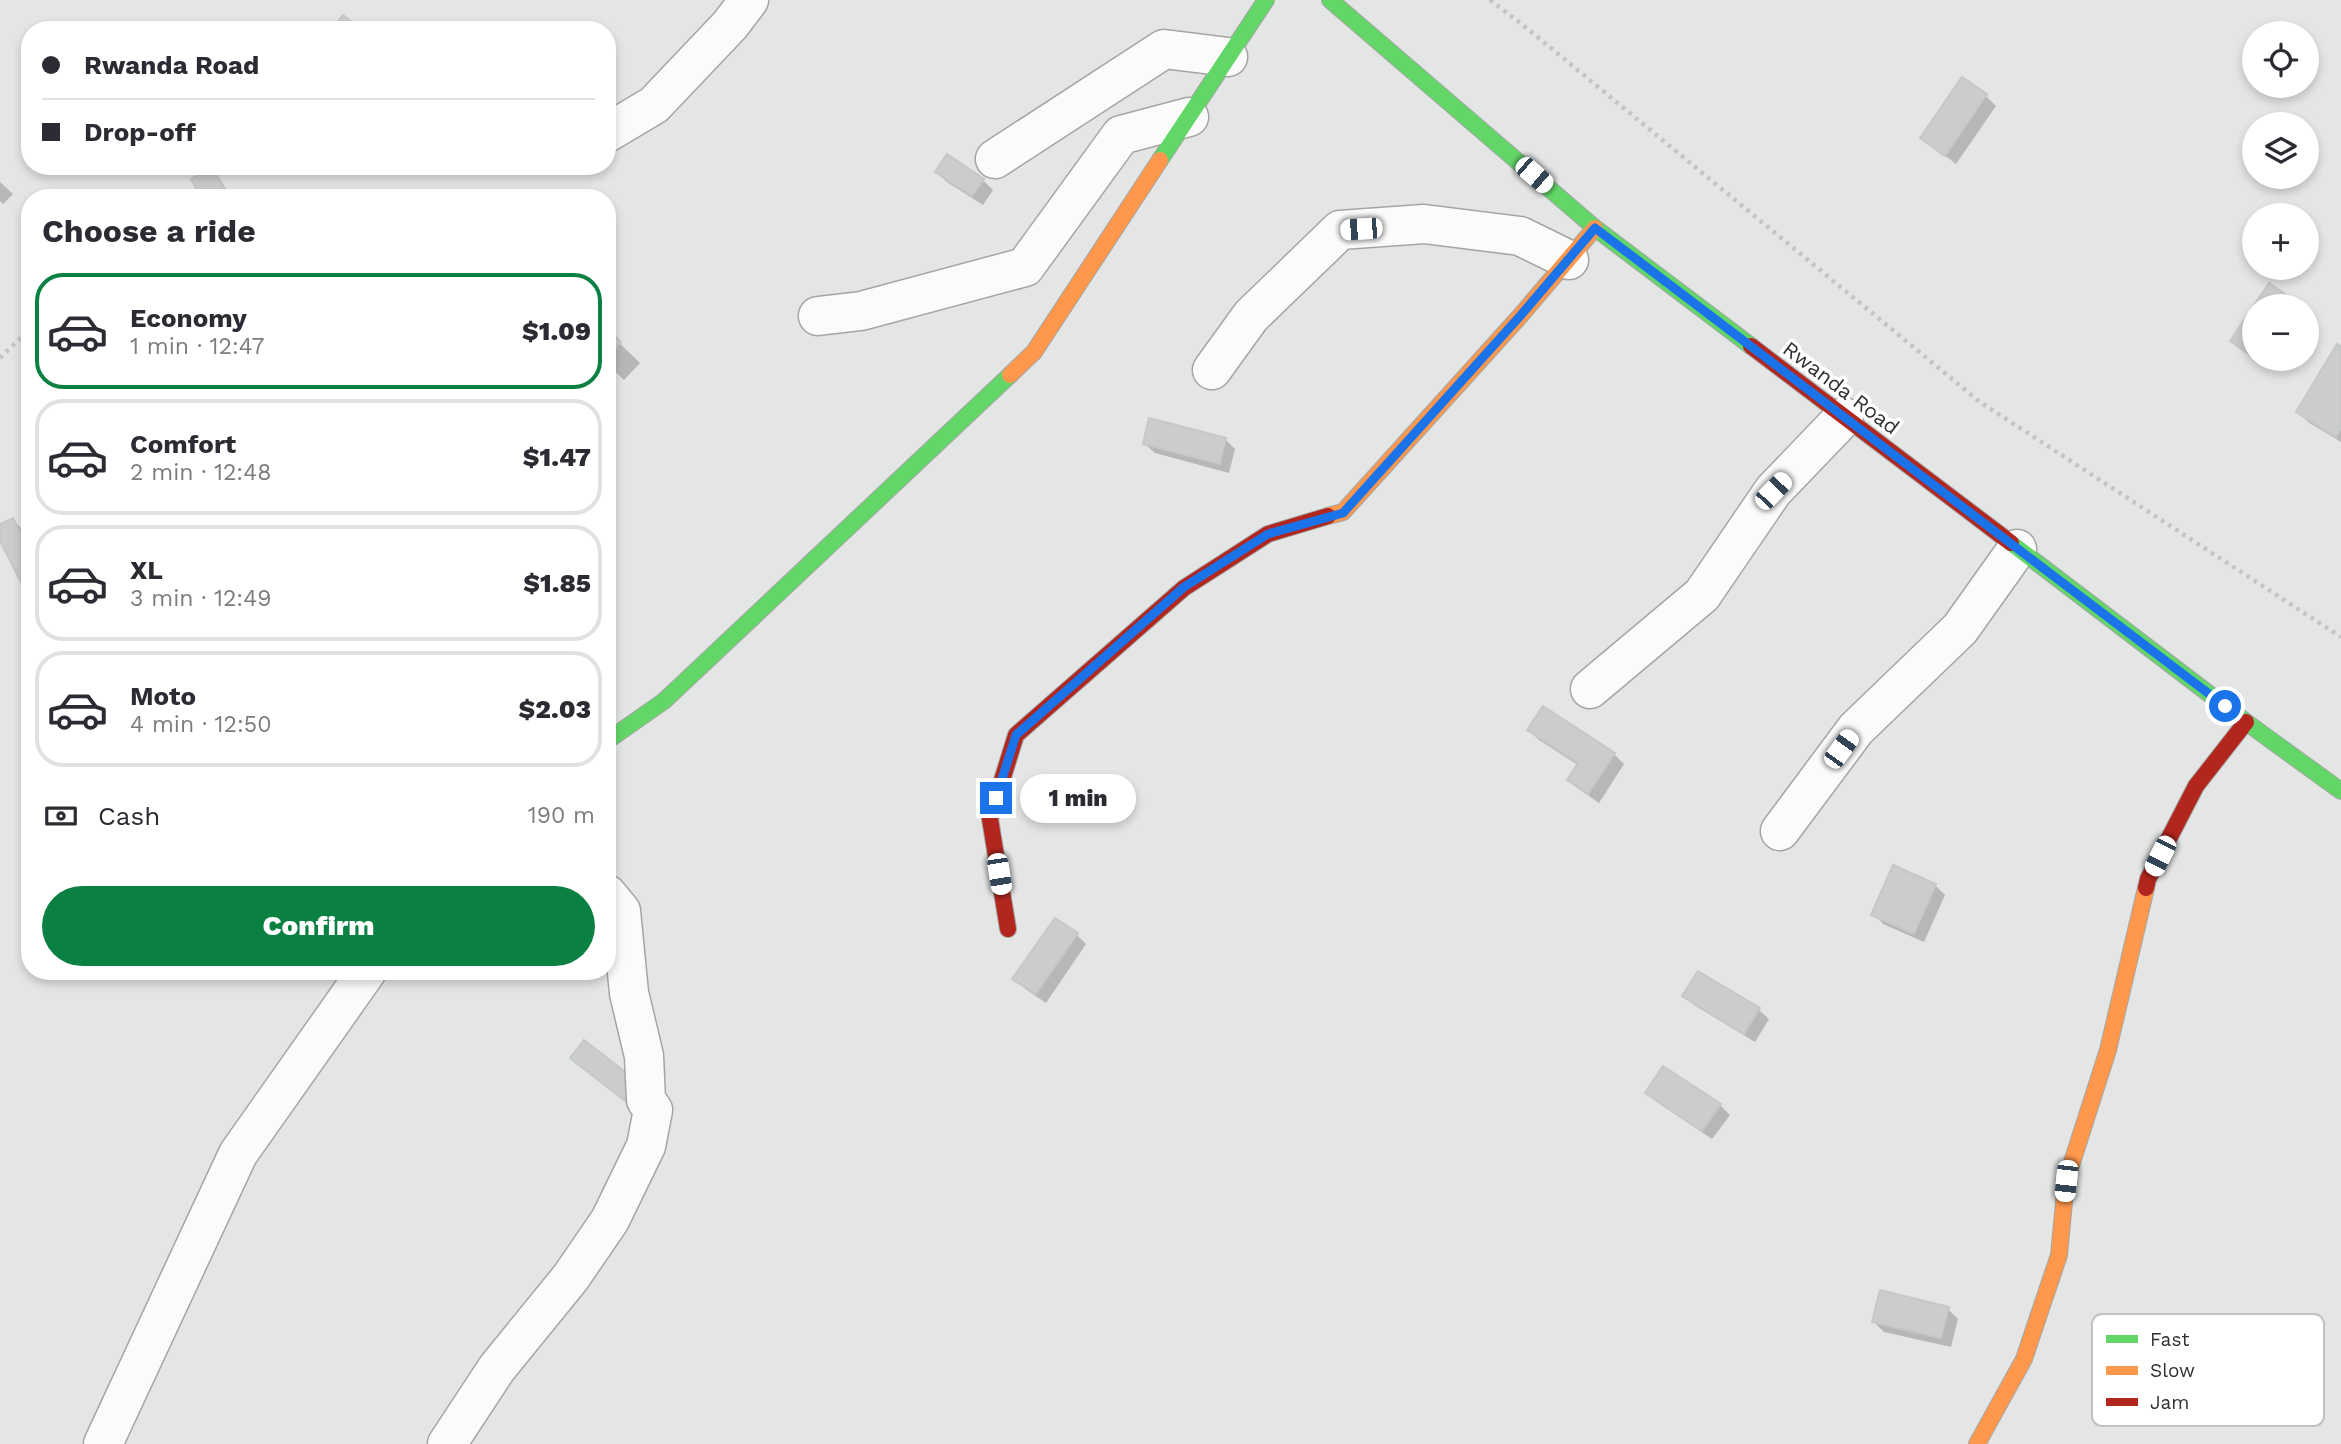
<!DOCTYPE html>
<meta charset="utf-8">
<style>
:root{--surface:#fff;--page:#f2f2f3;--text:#2b2b33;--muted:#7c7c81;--line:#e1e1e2;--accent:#0b8043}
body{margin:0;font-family:"Work Sans",sans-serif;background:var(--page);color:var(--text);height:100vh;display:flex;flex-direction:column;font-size:26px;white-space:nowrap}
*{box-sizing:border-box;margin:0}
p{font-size:23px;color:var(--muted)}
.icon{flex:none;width:38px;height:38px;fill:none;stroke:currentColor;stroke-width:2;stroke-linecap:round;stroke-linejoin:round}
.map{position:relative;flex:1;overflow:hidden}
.drawer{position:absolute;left:21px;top:189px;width:595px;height:791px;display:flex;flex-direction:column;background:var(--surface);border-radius:28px;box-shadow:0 4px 10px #0003}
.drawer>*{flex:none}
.hud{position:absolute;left:21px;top:21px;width:595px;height:154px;border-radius:28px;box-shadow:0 4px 10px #0003;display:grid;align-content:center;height:154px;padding:0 21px;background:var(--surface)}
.controls{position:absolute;left:2242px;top:21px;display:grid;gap:14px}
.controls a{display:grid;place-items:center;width:77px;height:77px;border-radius:50%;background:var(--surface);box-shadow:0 4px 10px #0003;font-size:35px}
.end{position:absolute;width:32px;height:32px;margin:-16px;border:9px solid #1a73e8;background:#fff;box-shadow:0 0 0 4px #fff}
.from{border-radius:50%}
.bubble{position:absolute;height:49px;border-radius:24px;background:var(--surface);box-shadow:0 4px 10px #0003;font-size:23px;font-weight:800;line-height:49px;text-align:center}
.car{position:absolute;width:21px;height:42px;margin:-21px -10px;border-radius:9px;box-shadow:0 0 5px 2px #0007;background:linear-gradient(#fff 24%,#345 0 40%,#fff 0 76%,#345 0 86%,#fff 0)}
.hud b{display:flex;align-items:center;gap:24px;height:66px;font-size:26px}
.hud b+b{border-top:2px solid var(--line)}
.hud i{width:18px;height:18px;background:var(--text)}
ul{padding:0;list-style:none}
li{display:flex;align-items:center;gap:21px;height:116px;margin:0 14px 10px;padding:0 7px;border:4px solid var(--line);border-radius:28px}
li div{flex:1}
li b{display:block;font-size:26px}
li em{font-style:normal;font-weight:800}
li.current{border-color:var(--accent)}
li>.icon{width:63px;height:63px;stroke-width:1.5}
h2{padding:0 21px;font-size:32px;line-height:84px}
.pay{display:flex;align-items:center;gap:18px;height:77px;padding:0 21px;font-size:26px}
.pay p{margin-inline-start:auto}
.primary-button{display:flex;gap:14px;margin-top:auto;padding:14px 21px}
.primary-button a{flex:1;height:80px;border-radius:42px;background:var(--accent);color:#fff;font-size:28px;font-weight:800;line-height:80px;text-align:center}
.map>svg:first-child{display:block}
.shadow{fill:#0003}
.building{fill:#cacdcb;stroke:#c6c8c7;stroke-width:2}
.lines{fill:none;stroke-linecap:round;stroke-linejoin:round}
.street-casing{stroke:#a4a6a4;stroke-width:41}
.fast-casing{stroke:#a4a6a4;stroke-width:18}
.slow-casing{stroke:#a4a6a4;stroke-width:18}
.jam-casing{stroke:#a4a6a4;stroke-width:18}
.path{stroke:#c4c4c4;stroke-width:4.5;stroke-dasharray:3.5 5;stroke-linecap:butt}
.street{stroke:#fbfbfb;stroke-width:38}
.fast{stroke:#63d668;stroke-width:16}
.slow{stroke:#ff974d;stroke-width:16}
.jam{stroke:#b3261e;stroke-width:16}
.route{stroke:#1a73e8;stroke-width:9}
.labels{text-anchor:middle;stroke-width:7;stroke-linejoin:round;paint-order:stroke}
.street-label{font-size:21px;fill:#2f312f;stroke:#fff}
.key{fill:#fff;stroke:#c1c1c1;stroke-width:2}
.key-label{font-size:19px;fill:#2f312f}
</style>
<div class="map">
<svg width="2341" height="1444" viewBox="0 0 2341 1444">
<rect width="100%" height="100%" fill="#e3e6e4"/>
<path class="shadow" d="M1986,96l10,10 -40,58 -34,-26z
M211,169l9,10 12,19h-28z
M937,172l46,8 10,10 -10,15 -36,-23z
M0,182l13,12 -10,10 -3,-3z
M2270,286l23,15 5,5h-42z
M2254,309v50l-22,-19z
M607,331l33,32 -16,17 -17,-16z
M2341,348v94l-33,-20 -10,-10z
M2254,359h15l-5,7z
M1225,439l10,10 -6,24 -74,-20 -10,-9z
M13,520l10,10 7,14v49l-30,-56v-11z
M1529,730l85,24 10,10 -25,39 -20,-14 -10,-9 9,-15 -39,-25z
M1935,885l10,10 -21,47 -41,-18 -9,-10z
M1077,935l9,9 -40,59 -22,-15 -9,-9z
M1684,996l75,14 10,9 -14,23 -61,-37z
M584,1043l55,69 -67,-54z
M1647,1092l73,13 10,10 -18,24 -55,-37z
M1948,1309l10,10 -7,28 -67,-15 -10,-10z"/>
<path class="building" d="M343,15l19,15h-30z
M1962,77l25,17 -42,62 -25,-18z
M947,154l37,25 -12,17 -37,-24z
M211,167l19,31h-28l-11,-19z
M2269,283l25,17 -5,6h-35l-1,51 -23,-16z
M607,328l14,14 -14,14z
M2337,344l4,2v82l-5,9 -40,-25z
M1149,418l77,20 -6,26 -77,-20z
M13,518l17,34v36l-5,2 -25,-49v-17z
M1543,706l72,47 -27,41 -21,-14 11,-17 -51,-33z
M1893,865l43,19 -22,50 -43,-19z
M1055,918l23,15 -42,61 -24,-15z
M1698,971l62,37 -16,26 -62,-38z
M584,1040l54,42 -9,22 -59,-46z
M1663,1066l58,38 -19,27 -57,-38z
M1880,1290l69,17 -8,31 -69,-16z"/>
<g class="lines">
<g class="street-casing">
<path id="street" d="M607,133l47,-28 76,-80 19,-25
M995,159l169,-110 64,8
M818,316l43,-5 164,-44 96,-132 68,-18
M1212,370l39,-54 89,-86 84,-6 96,12 49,24
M1590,689l112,-94 71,-104 71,-74
M1780,831l76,-102 104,-100 57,-80
M103,1444l135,-290 129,-183
M447,1444l50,-76 74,-91 39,-57 36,-74 7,-36 -7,-10 -2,-44 -15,-63 -8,-82 -14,-17"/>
</g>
<g class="fast-casing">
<path id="fast" d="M1330,0l265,228 156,118
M1160,160l106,-160
M2011,543l235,179 95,69
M607,741l57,-40 346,-326"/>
</g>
<g class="slow-casing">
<path id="slow" d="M1010,375l24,-23 126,-192
M1328,516l15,-4 178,-197 74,-87
M1977,1444l47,-85 35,-104 7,-74 42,-131 38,-162"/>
</g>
<g class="jam-casing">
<path id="jam" d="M1751,346l260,197
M2146,888l2,-9 48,-93 50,-64
M1008,929l-18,-110 26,-84 168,-147 84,-54 60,-18"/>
</g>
<path class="path" d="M1490,0l33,25 457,377 361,235
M168,198l5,-6
M0,358l30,-29"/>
<use href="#street" class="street"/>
<use href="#fast" class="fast"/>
<use href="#slow" class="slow"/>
<use href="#jam" class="jam"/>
</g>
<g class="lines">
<path class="route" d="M996,798l20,-63 168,-148 84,-53 75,-21 178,-198 74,-87 630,478"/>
</g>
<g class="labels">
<g class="street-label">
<text transform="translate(1841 388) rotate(37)" y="7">Rwanda Road</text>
</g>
</g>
<rect x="2092" y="1314" width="232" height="112" rx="10" class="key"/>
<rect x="2106" y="1335" width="32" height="8" fill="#63d668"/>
<rect x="2106" y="1366" width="32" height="9" fill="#ff974d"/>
<rect x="2106" y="1398" width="32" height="8" fill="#b3261e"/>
<g class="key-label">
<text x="2150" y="1346">Fast</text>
<text x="2150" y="1377">Slow</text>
<text x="2150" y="1409">Jam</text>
</g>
</svg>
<div class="controls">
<a><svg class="icon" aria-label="locate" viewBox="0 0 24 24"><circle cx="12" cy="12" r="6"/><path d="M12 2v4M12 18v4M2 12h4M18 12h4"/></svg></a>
<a><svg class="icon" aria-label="layers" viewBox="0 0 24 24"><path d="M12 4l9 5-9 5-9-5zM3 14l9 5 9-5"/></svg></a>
<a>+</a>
<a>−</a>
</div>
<i class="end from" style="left:2225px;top:706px"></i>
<i class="end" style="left:996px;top:798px"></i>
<div class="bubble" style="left:1020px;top:774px;width:116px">1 min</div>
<i class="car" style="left:1534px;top:175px;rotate:131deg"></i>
<i class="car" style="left:1361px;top:229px;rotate:266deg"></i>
<i class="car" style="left:1773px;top:491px;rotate:44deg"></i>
<i class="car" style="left:1841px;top:749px;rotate:36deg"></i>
<i class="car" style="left:2160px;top:856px;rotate:207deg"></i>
<i class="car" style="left:999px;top:874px;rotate:171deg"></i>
<i class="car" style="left:2066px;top:1181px;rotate:186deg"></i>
<div class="hud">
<b><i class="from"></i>Rwanda Road</b>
<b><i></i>Drop-off</b>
</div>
<section class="drawer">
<h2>Choose a ride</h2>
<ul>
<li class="current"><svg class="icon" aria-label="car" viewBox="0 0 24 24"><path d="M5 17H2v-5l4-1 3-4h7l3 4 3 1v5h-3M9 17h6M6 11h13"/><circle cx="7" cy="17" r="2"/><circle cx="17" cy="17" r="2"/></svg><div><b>Economy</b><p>1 min · 12:47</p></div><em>$1.09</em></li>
<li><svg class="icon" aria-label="car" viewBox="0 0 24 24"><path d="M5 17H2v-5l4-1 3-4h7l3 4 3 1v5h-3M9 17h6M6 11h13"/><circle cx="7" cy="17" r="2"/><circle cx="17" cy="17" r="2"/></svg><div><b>Comfort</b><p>2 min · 12:48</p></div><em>$1.47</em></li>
<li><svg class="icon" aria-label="car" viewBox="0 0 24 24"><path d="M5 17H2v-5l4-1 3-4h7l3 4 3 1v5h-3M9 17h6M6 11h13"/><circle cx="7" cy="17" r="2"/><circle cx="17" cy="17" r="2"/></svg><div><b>XL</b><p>3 min · 12:49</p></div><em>$1.85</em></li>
<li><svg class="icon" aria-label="car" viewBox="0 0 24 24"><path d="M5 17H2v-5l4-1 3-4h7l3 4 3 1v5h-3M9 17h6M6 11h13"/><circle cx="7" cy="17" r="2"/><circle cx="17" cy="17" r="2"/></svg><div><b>Moto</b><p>4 min · 12:50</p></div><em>$2.03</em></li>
</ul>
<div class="pay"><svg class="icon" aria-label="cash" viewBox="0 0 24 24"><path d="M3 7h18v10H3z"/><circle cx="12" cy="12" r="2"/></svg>Cash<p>190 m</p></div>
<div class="primary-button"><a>Confirm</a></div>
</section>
</div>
